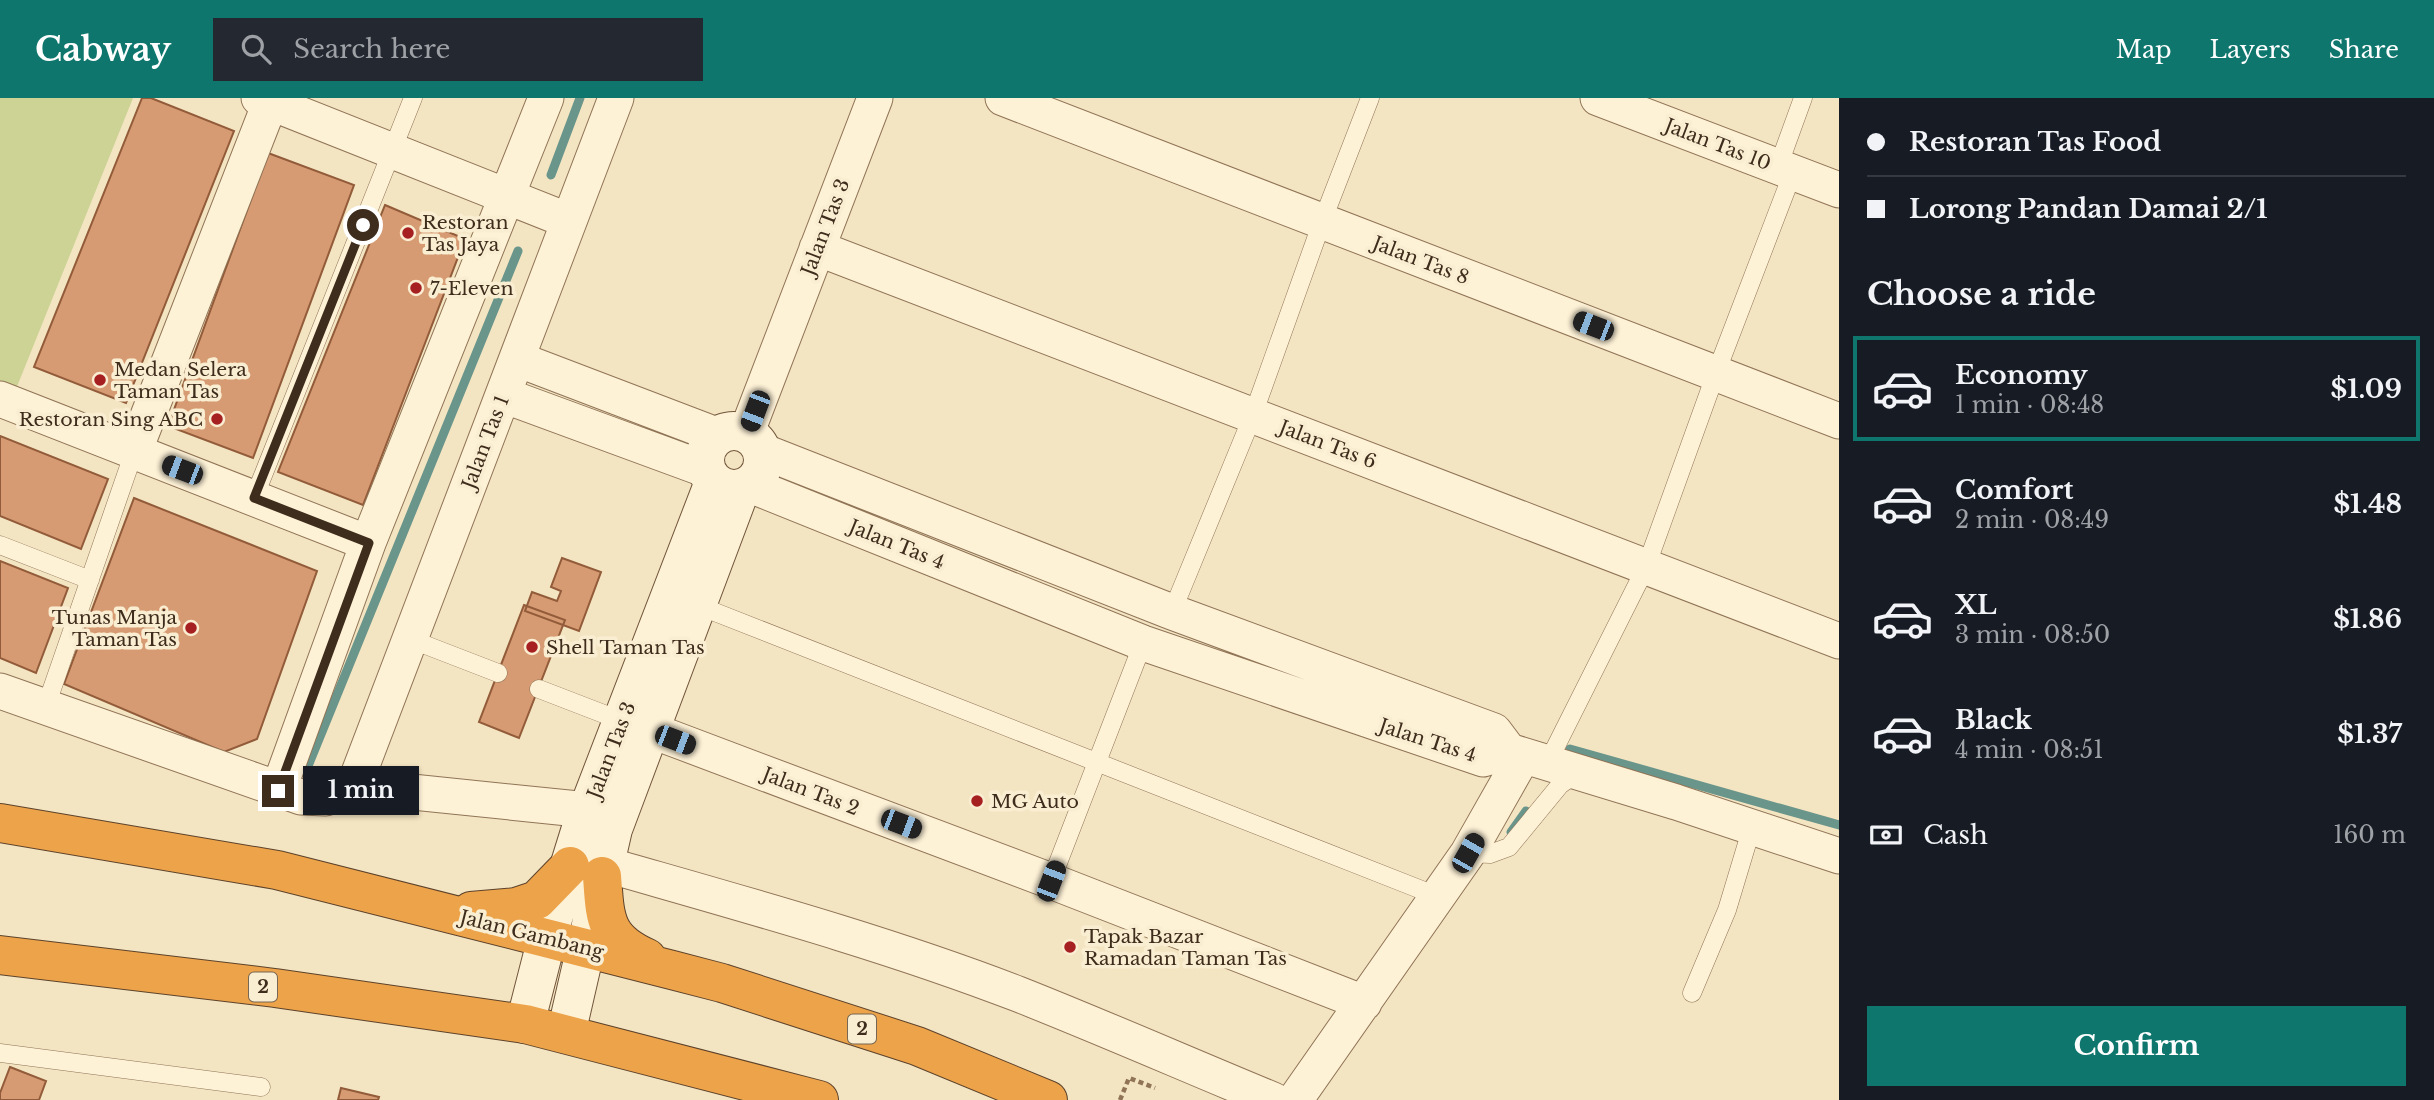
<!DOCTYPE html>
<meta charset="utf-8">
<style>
:root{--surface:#171b24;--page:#242831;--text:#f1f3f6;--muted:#9ea1a6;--line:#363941;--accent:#0f766e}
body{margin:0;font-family:"Libre Baskerville",serif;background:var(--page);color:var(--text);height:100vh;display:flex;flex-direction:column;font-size:26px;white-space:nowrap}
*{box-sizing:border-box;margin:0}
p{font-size:23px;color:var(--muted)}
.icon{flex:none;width:38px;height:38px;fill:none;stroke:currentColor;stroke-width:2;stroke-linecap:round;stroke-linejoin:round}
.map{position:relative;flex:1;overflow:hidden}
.panel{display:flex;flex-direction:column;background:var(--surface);width:595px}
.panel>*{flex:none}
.guide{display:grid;align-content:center;height:154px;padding:0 28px;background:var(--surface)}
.end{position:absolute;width:32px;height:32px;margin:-16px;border:9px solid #3e2c1c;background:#fff;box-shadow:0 0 0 4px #fff}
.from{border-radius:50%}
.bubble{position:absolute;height:49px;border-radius:0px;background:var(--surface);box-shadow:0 2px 5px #0004;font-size:23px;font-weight:700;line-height:49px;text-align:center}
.car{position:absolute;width:21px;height:42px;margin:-21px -10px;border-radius:9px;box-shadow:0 0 5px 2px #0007;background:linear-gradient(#222 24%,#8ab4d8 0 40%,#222 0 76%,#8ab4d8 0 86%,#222 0)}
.guide b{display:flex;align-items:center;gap:24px;height:66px;font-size:26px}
.guide b+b{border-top:2px solid var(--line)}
.guide i{width:18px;height:18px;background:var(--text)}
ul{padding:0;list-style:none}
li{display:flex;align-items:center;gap:21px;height:105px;margin:0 14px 10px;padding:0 14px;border:4px solid transparent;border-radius:0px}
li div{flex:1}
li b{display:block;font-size:26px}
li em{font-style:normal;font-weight:700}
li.current{border-color:var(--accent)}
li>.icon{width:63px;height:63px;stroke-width:1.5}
h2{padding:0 28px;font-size:32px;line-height:84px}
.pay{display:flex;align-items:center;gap:18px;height:77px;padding:0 28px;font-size:26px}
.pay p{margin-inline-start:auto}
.primary-button{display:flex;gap:14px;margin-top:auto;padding:14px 28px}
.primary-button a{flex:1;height:80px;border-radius:0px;background:var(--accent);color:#fff;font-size:28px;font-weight:700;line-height:80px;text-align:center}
header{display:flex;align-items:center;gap:42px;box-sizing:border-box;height:98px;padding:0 35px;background:var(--accent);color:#fff}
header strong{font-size:33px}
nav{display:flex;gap:38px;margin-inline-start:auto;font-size:24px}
.search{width:490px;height:63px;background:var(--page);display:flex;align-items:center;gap:18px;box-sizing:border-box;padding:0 24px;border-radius:0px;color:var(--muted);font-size:26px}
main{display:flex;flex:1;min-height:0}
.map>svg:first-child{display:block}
.green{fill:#ccd394}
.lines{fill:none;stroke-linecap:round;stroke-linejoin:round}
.stream{stroke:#6a958a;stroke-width:9}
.building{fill:#d69b73;stroke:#925b39;stroke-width:2}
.lane-casing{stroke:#907456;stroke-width:19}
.street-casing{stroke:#907456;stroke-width:37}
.secondary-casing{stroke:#71553a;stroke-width:40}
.highway-casing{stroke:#5d422b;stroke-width:40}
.path{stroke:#907456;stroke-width:4.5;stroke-dasharray:5 3.5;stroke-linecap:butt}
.lane{stroke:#fdf1d6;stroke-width:18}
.street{stroke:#fdf1d6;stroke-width:35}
.secondary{stroke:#fdf1d6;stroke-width:38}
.highway{stroke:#eca349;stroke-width:38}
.route{stroke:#3e2c1c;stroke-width:9}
.poi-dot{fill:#a61f21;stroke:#faeed2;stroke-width:2.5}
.labels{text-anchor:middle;stroke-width:7;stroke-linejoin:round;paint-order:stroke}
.shield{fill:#faeed2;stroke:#766653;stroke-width:2}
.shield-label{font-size:18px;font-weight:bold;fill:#3e2c1c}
.street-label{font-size:19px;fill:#3e2c1c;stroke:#faeed2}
.poi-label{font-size:19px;fill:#3e2c1c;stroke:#faeed2;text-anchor:start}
</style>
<header>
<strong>Cabway</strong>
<div class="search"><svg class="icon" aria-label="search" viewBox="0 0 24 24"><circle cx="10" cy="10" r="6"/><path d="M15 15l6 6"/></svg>Search here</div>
<nav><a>Map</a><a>Layers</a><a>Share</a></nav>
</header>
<main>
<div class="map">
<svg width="1839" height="1002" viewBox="0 0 1839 1002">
<rect width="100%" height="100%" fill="#f3e4c2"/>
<path class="green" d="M0,0h133l-117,291 -16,-6z"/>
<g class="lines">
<path class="stream" d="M551,77l29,-77
M1570,651l269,76
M308,668l210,-515
M1511,734l15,-21"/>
</g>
<path class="building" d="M142,0h9l83,33 -108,272 -92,-36z
M268,55l86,32 -101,273 -85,-32z
M385,107l80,34 -102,266 -85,-33z
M0,338l108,43 -27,70 -81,-33z
M134,400l183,73 -60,168 -33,13 -160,-68z
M562,460l39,14 -22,59 -54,-20 7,-19 25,9 4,-10 -10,-4z
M0,463l68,27 -32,85 -36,-15z
M524,507l41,15 -46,118 -40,-16z
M10,969l36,14 -7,19h-39v-7z
M341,990l38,9 -1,3h-40z"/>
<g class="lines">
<g class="lane-casing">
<path id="lane" d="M1778,69l25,-69
M254,400l159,-400
M0,447l90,35
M697,507l740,291
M1172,514l81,-197 69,-193 48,-124
M410,541l88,34
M539,591l83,32
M45,611l89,-257
M1547,666l99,-197 70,-194 77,-201
M1468,755l22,1 19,-7 51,-62 17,-12
M1051,783l92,-238
M1692,895l35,-83 25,-83
M0,955l261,34"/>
</g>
<g class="street-casing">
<path id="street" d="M259,0l310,123
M1003,0l836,323
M1598,0l241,92
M817,150l1022,393
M517,261l202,77
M503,297l204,75
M0,301l368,144
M746,336l129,-336
M762,353l410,161 322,119 15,20
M134,354l138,-354
M750,387l393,158 340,116 26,-8
M0,593l301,106 25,1 28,-12 234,24
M650,632l401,151 313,122
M1509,653l167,51 163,54
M354,688l262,-688
M278,693l90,-248 178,-445
M604,766c139,40 279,78 414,130 86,34 170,71 255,106
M1295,1002l173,-247 55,-97"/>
</g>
<g class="secondary-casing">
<path id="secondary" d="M705 362a29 29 0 1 1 58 0a29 29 0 1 1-58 0Z
M525,926l22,-86 35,-113 132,-343
M566,936l47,-205 128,-341"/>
</g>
<g class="highway-casing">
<path id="highway" d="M0,725l277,47 395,100 50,13 195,63 131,54
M602,778c3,42 2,63 45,82
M471,813l45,-4 21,-7 33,-34
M0,857l275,33 250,36 294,76"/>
</g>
<path class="path" d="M1120,1002l9,-22 26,10"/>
<use href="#lane" class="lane"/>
<use href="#street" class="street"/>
<use href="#secondary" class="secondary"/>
<use href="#highway" class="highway"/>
</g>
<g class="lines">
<path class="route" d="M278,693l91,-248 -115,-45 109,-273"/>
</g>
<g class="poi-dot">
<circle cx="408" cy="135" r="7"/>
<circle cx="416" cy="190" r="7"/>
<circle cx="100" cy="282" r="7"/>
<circle cx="217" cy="321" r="7"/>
<circle cx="191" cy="530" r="7"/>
<circle cx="532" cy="549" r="7"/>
<circle cx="977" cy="703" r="7"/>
<circle cx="1070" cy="849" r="7"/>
</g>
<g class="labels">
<g class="shield">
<rect x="249" y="874.5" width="28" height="29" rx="5"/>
<rect x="848" y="916.5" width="28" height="29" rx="5"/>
</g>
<g class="shield-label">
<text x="263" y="895">2</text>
<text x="862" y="937">2</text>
</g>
<g class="street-label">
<text transform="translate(1718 46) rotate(21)" y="7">Jalan Tas 10</text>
<text transform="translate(825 129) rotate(-69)" y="7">Jalan Tas 3</text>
<text transform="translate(1421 162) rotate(21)" y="7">Jalan Tas 8</text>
<text transform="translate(485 344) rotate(-69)" y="7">Jalan Tas 1</text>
<text transform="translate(1328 346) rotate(21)" y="7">Jalan Tas 6</text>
<text transform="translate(897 446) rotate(22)" y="7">Jalan Tas 4</text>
<text transform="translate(1428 642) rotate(18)" y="7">Jalan Tas 4</text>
<text transform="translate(611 652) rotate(-69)" y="7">Jalan Tas 3</text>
<text transform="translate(811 693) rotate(21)" y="7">Jalan Tas 2</text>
<text transform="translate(532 836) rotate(14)" y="7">Jalan Gambang</text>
</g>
<g class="poi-label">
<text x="422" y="131">Restoran<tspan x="422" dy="22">Tas Jaya</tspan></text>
<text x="430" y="197">7-Eleven</text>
<text x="114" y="278">Medan Selera<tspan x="114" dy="22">Taman Tas</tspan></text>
<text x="203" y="328" text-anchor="end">Restoran Sing ABC</text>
<text x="177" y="526" text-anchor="end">Tunas Manja<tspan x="177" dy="22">Taman Tas</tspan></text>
<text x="546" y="556">Shell Taman Tas</text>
<text x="991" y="710">MG Auto</text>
<text x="1084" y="845">Tapak Bazar<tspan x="1084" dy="22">Ramadan Taman Tas</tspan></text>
</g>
</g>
</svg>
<i class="end from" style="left:363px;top:127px"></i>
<i class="end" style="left:278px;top:693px"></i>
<div class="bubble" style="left:303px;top:668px;width:116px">1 min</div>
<i class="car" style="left:1593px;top:228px;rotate:291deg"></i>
<i class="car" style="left:755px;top:313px;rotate:201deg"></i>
<i class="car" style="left:182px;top:372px;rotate:291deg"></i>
<i class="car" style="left:675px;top:642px;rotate:111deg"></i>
<i class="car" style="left:901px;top:726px;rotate:111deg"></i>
<i class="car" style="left:1468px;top:755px;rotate:30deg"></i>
<i class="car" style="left:1051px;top:783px;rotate:21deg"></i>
</div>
<section class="panel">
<div class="guide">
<b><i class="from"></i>Restoran Tas Food</b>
<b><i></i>Lorong Pandan Damai 2/1</b>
</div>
<h2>Choose a ride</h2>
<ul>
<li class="current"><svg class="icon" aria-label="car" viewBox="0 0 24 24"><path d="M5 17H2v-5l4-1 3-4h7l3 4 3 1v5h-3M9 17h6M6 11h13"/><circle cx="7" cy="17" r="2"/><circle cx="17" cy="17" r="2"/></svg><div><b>Economy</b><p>1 min · 08:48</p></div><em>$1.09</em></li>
<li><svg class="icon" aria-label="car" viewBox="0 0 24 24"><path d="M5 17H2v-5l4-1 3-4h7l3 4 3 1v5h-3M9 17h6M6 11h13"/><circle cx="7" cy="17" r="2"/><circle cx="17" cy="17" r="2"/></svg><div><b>Comfort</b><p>2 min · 08:49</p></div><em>$1.48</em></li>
<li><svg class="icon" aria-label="car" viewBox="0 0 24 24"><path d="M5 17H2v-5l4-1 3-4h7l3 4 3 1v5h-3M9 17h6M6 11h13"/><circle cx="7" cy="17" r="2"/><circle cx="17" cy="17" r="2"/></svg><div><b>XL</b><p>3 min · 08:50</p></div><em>$1.86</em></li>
<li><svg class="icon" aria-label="car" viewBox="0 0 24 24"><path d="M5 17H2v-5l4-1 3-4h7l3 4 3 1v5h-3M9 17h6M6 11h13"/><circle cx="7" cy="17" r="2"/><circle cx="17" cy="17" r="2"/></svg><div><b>Black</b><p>4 min · 08:51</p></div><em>$1.37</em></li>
</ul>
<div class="pay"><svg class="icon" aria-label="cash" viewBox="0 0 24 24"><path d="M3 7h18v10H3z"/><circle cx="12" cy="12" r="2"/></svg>Cash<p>160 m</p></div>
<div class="primary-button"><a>Confirm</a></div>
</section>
</main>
